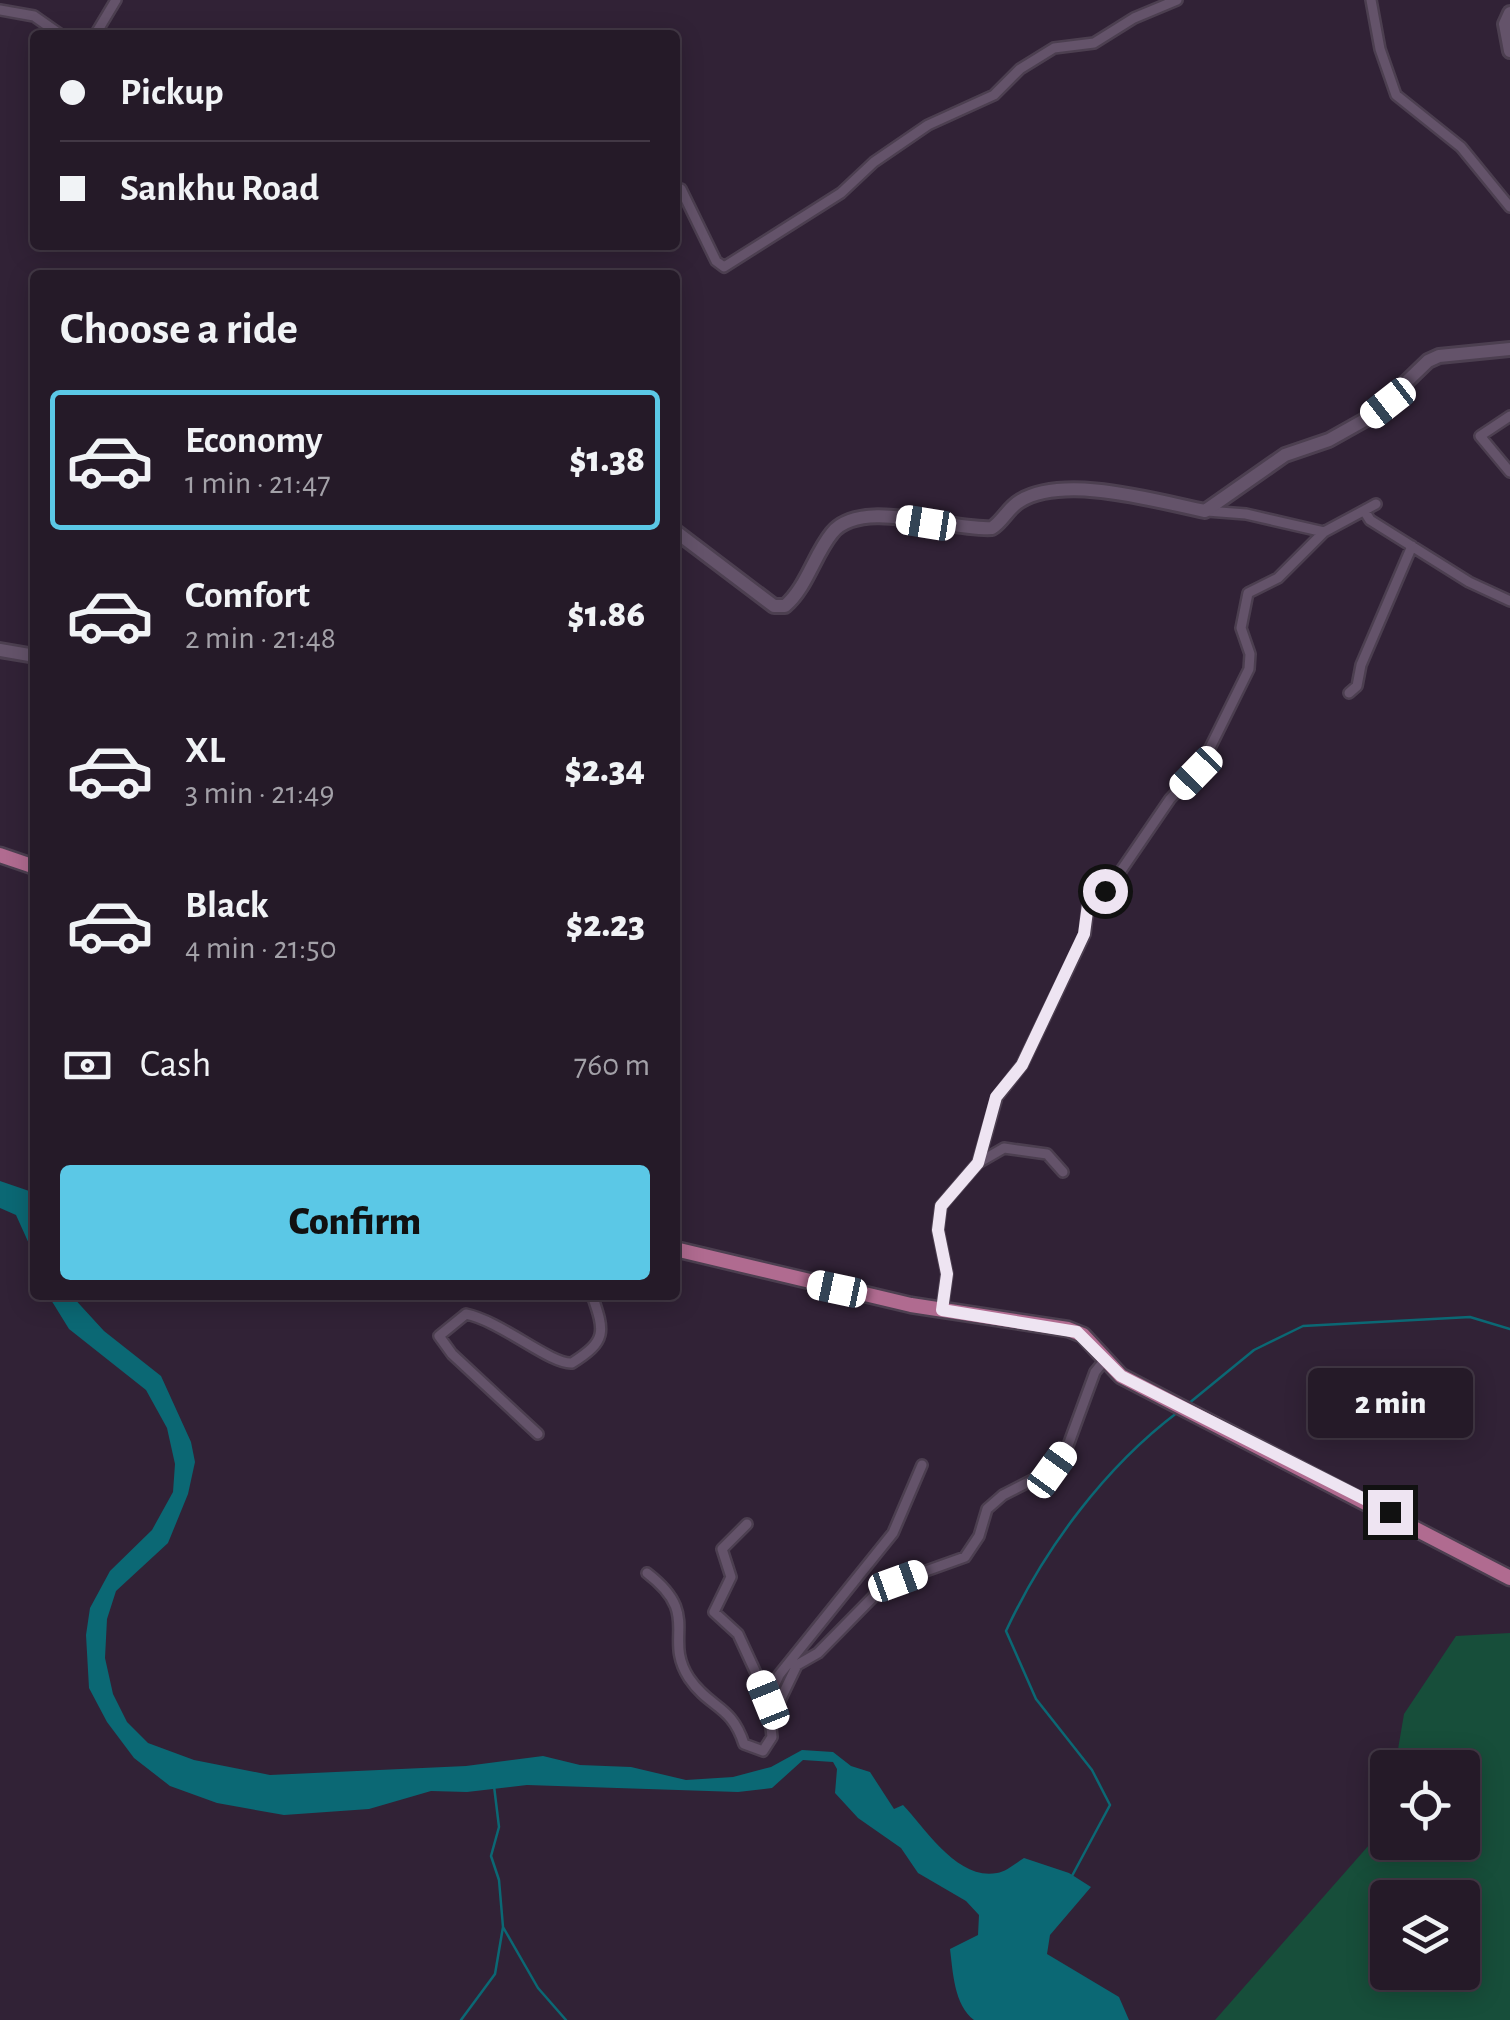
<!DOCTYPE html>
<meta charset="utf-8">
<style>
:root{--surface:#251a28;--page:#312734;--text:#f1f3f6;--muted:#a3a1a8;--line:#423845;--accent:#5bc8e6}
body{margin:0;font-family:"Alegreya Sans",sans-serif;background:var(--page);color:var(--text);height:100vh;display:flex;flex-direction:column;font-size:38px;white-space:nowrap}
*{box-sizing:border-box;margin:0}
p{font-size:32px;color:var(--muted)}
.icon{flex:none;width:55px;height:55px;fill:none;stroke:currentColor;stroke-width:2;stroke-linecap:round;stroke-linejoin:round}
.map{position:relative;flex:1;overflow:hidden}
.drawer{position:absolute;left:30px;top:270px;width:650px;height:1030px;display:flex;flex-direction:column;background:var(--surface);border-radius:10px;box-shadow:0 5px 25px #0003,0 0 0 2px var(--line)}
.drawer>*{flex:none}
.hud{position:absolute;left:30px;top:30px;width:650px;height:220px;border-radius:10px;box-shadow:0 5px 25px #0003,0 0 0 2px var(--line);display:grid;align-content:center;height:220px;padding:0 30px;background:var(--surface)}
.controls{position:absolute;left:1370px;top:1750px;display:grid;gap:20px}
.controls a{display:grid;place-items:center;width:110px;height:110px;border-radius:10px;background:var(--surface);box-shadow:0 5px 25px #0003,0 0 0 2px var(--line);font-size:50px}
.end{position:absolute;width:45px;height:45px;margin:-22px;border:12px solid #eee4f2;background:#111;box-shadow:0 0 0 5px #111}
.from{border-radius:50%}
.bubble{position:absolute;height:70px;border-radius:10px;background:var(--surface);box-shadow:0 5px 25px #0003,0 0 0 2px var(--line);font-size:32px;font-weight:800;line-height:70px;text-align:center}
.car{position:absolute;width:30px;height:60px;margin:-30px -15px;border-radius:12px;box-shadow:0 0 8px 2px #0007;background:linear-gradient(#fff 24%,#345 0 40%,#fff 0 76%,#345 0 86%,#fff 0)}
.hud b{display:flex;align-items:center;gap:35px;height:95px;font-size:38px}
.hud b+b{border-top:2px solid var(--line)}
.hud i{width:25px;height:25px;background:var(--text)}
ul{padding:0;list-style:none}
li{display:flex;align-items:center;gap:30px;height:140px;margin:0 20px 15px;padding:0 10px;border:5px solid transparent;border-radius:10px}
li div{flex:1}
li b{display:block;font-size:38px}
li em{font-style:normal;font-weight:800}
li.active{border-color:var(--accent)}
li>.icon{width:90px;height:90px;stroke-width:1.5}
h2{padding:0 30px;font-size:45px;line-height:120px}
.pay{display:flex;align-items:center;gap:25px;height:110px;padding:0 30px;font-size:38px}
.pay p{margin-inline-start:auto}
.cta{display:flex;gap:20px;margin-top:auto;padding:20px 30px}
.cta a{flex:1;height:115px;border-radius:10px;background:var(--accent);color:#111;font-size:40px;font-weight:800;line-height:115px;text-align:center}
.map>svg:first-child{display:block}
.green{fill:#174e3a;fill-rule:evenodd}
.water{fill:#0b6874}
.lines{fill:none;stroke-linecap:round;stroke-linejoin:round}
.stream{stroke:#0b6874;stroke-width:2.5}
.street-casing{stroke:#4c3f50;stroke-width:14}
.secondary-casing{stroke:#4c3f50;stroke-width:18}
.primary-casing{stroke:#4c3f50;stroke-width:19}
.street{stroke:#64536a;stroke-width:9}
.secondary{stroke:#64536a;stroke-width:12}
.primary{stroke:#b06b90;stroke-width:14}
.route{stroke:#eee4f2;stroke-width:12}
</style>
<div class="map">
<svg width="1510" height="2020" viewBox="0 0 1510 2020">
<rect width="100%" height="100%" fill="#312236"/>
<path class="green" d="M1510,1633v387h-295l169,-192 3,-19 1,33h74v-74l-67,-1 9,-53 52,-78zM1388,1898h74v74h-74z"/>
<path class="water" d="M0,1181l35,12v64l-19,-42 -16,-7z
M48,1295h23l33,36 57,45 30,66 4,20 -7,32 -20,49 -52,48 -9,28 -2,39 8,36 14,28 21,21 46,17 76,15 196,-9 77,-10 37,9 51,2 55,13 47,-3 38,-10 31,-17 31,2 18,14 19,6 24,37 9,-4c22,23 55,76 94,68 9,-1 19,-10 27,-15l45,15 22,14 -41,48 -3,19 72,43 10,23h-155c-20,-15 -21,-48 -24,-71l28,-14 1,-20 -13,-14 -48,-28 -17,-25 -43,-30 -23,-25 2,-24 -4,-7 -30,-2 -31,28 -34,4 -211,-7 -60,7 -36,-1 -62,18 -85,6 -67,-12 -47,-17 -36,-28 -27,-36 -18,-34 -3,-53 4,-27 20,-37 42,-41 21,-38 2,-28 -8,-36 -21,-38 -77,-61z"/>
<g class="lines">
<path class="stream" d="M1188,1404l66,-54 49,-24 167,-9 40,12
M1072,1876l38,-71 -18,-35 -56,-71 -30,-68c38,-82 99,-164 172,-219
M503,1927l35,61 28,32
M461,2020l34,-46 8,-47 -4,-47 -8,-24 8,-29 -5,-41"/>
<g class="street-casing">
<path id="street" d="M1371,0l9,49 16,46 65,52 49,60
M0,10l34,6 27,19
M95,35l21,-35
M681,189l35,72 8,6 117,-74 33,-31 54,-37 66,-30 26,-26 34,-21 40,-5 40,-25 43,-18
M1510,416l-30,20 30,36
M1207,511l39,3 78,18
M1365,512l5,8 99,62 41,19
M1349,693l8,-7 4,-21 51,-119
M978,1163l26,-15 43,6 16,18
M942,1310l5,-36 -9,-44 3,-24 37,-43 19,-66 25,-32 63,-131 3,-30 26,-23 56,-82 31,-33 48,-97 1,-15 -9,-26 7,-35 30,-15 46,-46 52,-28
M538,1434l-86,-80 -13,-18 27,-22c35,7 85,51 106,49 35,-22 33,-31 20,-68
M747,1524l-25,25 9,28 -17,35 24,22 30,65
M647,1573c56,43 15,63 42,105 21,31 42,26 55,66l19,7 9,-14 -4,-38 11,-24 114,-142 29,-68
M773,1715l24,-50 21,-12 57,-58 23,-14 67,-24 14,-21 8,-27 16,-14 49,-25 14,-19 29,-79 9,-11"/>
</g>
<g class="secondary-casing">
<path id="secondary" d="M1510,13l-5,11 5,27
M675,531l99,75h11c22,-19 29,-51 47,-73 29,-36 117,-2 160,-5 11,-7 16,-20 28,-27 45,-27 136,0 185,10l80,-56 44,-15 41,-23 58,-56 11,-5 71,-7
M0,650l35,6"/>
</g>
<g class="primary-casing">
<path id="primary" d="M0,855l35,12
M675,1249l236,56 157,24 15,6 38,41 389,202"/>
</g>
<use href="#street" class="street"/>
<use href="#secondary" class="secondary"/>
<use href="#primary" class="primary"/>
</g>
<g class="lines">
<path class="route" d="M1105,891l-17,13 -4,30 -62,131 -26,32 -18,66 -37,43 -3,24 9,44 -5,36 135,22 44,44 269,136"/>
</g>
</svg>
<div class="controls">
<a><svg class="icon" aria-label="locate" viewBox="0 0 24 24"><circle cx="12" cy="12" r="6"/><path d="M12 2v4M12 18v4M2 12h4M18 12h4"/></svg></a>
<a><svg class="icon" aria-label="layers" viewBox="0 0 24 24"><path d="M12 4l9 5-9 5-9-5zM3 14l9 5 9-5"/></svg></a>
</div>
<i class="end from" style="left:1105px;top:891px"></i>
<i class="end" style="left:1390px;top:1512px"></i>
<div class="bubble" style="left:1308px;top:1368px;width:165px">2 min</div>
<i class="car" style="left:1388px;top:403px;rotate:232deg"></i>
<i class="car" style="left:926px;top:523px;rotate:279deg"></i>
<i class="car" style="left:1196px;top:773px;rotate:224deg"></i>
<i class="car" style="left:837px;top:1289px;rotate:282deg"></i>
<i class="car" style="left:1052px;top:1470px;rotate:36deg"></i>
<i class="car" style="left:898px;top:1581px;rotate:70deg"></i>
<i class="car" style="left:768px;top:1700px;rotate:338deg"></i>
<div class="hud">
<b><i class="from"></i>Pickup</b>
<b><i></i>Sankhu Road</b>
</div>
<section class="drawer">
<h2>Choose a ride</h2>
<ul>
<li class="active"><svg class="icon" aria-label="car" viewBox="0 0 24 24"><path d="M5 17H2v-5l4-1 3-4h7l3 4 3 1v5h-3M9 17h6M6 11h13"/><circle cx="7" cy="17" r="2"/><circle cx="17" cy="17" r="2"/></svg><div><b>Economy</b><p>1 min · 21:47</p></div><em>$1.38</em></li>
<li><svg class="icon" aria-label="car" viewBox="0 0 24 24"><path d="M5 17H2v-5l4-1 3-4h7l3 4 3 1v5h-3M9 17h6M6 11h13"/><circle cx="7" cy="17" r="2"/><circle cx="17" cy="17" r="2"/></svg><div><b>Comfort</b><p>2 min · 21:48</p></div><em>$1.86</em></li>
<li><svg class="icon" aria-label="car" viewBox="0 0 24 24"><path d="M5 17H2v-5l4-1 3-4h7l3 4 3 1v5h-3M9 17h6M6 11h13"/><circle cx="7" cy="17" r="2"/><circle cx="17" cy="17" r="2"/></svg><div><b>XL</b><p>3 min · 21:49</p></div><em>$2.34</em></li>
<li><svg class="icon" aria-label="car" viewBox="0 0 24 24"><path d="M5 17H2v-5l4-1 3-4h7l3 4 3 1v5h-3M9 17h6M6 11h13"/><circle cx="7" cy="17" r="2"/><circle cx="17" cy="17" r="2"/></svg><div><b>Black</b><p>4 min · 21:50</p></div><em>$2.23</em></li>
</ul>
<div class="pay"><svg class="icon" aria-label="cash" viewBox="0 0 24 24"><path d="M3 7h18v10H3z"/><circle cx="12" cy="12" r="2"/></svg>Cash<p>760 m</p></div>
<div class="cta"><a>Confirm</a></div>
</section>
</div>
